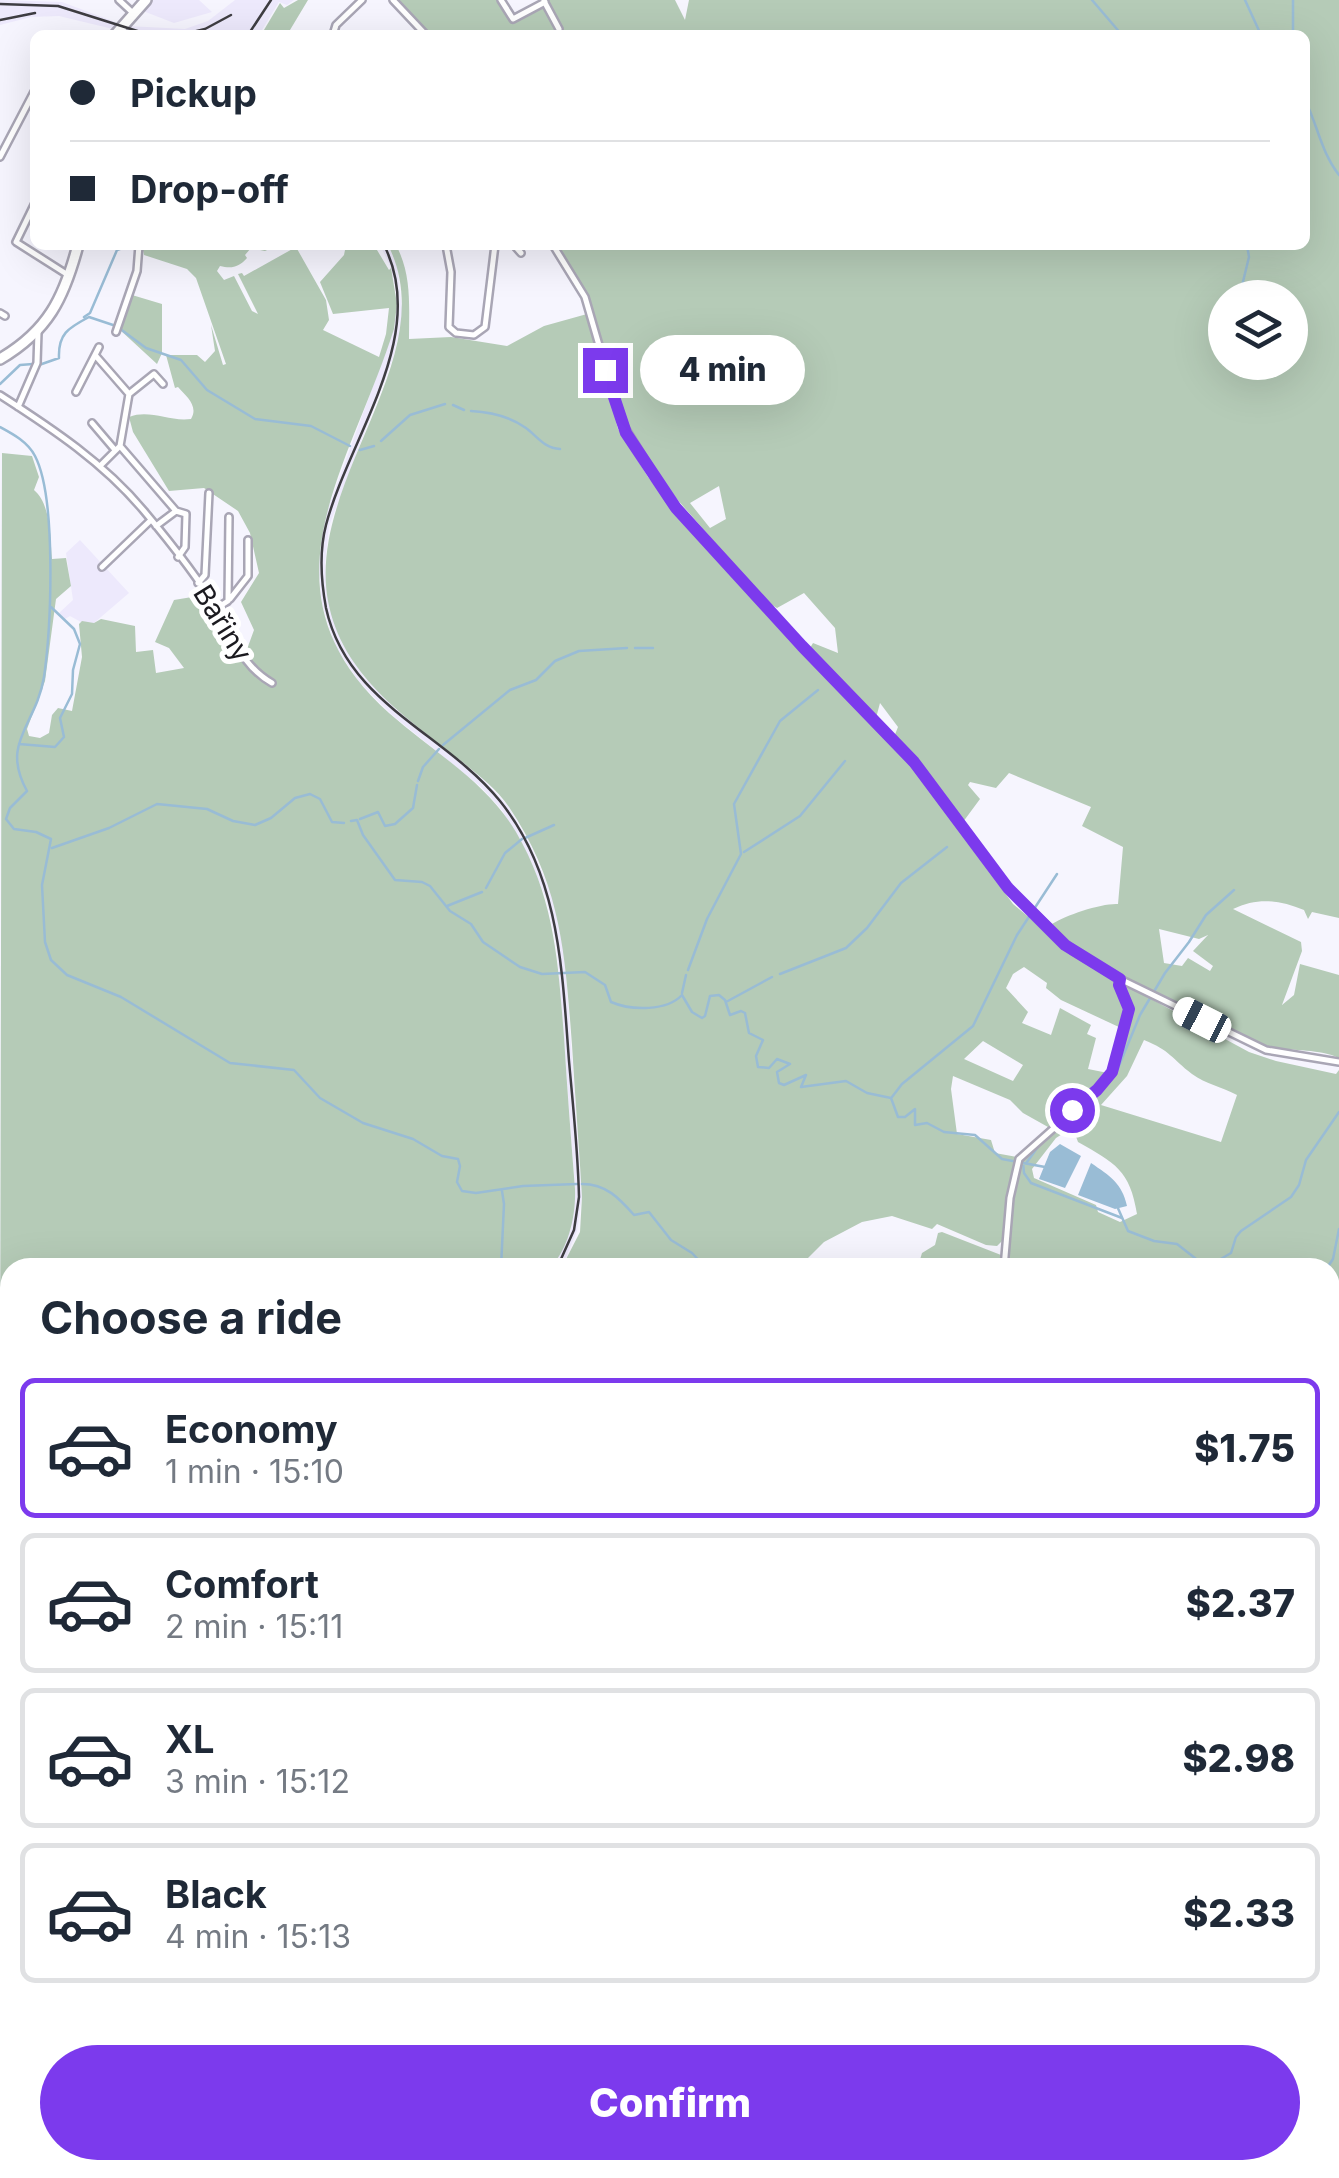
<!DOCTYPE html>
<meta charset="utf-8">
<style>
:root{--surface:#fff;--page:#f6f6f7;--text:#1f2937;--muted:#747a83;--line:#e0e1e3;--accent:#7c3aed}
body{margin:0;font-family:Inter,sans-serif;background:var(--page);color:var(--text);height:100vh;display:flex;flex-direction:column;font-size:38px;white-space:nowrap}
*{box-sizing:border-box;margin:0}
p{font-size:32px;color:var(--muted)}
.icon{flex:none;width:55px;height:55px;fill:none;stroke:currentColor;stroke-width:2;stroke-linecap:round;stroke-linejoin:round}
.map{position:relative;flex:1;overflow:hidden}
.side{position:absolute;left:0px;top:1258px;width:1340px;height:922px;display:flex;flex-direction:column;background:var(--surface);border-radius:30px 30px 0 0;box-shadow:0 10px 40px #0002}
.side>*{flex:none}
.banner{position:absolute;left:30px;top:30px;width:1280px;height:220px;border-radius:15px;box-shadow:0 10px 40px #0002;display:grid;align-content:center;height:220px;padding:0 40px;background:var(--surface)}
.controls{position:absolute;left:1208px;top:280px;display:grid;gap:20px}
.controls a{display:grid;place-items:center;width:100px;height:100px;border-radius:50%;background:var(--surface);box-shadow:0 10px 40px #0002;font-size:50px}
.end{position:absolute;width:45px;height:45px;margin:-22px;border:12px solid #7c3aed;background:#fff;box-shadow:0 0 0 5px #fff}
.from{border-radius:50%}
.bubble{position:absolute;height:70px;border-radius:35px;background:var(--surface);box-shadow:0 10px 40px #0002;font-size:32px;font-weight:800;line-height:70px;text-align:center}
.car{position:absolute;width:30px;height:60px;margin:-30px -15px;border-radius:12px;box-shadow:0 0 8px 2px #0007;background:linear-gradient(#fff 24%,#345 0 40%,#fff 0 76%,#345 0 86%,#fff 0)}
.banner b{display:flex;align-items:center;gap:35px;height:95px;font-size:38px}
.banner b+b{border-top:2px solid var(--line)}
.banner i{width:25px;height:25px;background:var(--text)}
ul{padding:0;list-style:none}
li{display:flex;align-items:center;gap:30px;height:140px;margin:0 20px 15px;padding:0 20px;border:5px solid var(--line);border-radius:15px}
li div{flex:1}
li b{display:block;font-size:38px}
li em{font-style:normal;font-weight:800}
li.selected{border-color:var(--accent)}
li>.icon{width:90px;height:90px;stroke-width:1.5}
h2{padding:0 40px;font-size:45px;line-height:120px}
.primary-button{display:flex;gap:20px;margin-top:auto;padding:20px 40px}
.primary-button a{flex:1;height:115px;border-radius:60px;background:var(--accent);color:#fff;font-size:40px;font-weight:800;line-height:115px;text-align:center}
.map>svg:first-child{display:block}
.built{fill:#ede9fc}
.green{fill:#b5cbb7;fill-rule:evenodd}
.water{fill:#99bcd5}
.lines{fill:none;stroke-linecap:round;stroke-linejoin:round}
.stream{stroke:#99bcd5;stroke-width:2.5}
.street-casing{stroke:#a9a6b5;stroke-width:10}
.secondary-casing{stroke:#a9a6b5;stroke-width:14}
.street{stroke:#fff;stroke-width:5}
.secondary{stroke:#fff;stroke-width:9}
.rail{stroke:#3e3d42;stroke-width:2.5}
.route{stroke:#7c3aed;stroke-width:12}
.labels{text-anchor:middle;stroke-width:10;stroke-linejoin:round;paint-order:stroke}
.street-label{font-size:28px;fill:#1b1a1f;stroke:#fff}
</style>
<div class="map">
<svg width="1339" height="2178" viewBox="0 0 1339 2178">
<rect width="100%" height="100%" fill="#f6f5fe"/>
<path class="built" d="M0,0l62,2 56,21 -5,6 -54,-13 -28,1 -31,8z
M153,0h46l13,12 -38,11 -31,-12z
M235,0h59l-7,5 -8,-3 -20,33 -134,-2 3,-7 57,3 23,-8z
M380,245h8l9,21 6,51 -10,41 -64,168 -4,38 4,39 13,40 22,34 32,32 90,73 22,24 22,38 23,54 11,49 18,250 -5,34 -15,36h-9l18,-38 4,-40 -18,-241 -10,-47 -16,-39 -29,-52 -21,-23 -89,-72 -33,-33 -24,-36 -13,-42 -4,-40 4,-39 72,-196 2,-38 -5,-23z
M80,540l49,53 -35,30 -13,-1 -11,-6 -5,3 -6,-6 14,-13 -7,-47z"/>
<path class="green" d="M298,0h10l-21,35h-26l19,-32 4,5z
M398,0h100l15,23 30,-17 17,29h-129z
M546,0h129l10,20 4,-20h650v918l-27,-6 -4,7 -4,-9c-25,-10 -46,-13 -71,-1l68,33 1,9 -20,54 12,-10 6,-31 39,11v83c-22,-11 -54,-5 -81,-15 -41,-20 -189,-85 -206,-119 14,-9 50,-21 66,-20l5,-57 -41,-21 9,-19 -82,-34 -13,15 -26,-6 -2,3 12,14 -17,23 -25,-37 -44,-48 4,-10 -18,-24 -4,15 -66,-70 3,-5 25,10 -3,-25 -31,-35 -27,15 -10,-6 -91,-104 -51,-71 -39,-133 -30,-49h749v-210h-742zM1225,298h65v64h-65zM719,486l7,33 -16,9 -20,-25zM1159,929l40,10 9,-4 -15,16 20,15 -3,5 -22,-13 -6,8 -18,-3z
M142,245h135l-12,6 -14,-3 -6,7 2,3c-8,9 -15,11 -27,8l-3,5 7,9 10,-4 18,35 6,3 -20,-40 4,-1 2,3 52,-29 30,53 3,20 -6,10 56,27 7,-23 3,-26 -56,6 -13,-32 24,-27 2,-10h28l15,25 2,-2 6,36 -3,25c-44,139 -141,261 -5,384 44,39 96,67 127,119 39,67 42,130 48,205 3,51 7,101 11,152 1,26 -6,58 -24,78l-541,1v180l-10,-4 2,-991 30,3 7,21 -5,13c17,14 16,48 18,69l14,-1 5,28 -15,13 -11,82 -18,48 2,7 11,2 9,-5 3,-18 6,-7 14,3 10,-54 -3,-33 3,-3 12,2 7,-4 34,7 1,26 17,-2 3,23 28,-5 -15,-20 -14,-6 19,-42 30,-5 32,64 10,-7 8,-22 -13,-28 18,-29 -9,-40 -12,-22 -34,-23 -35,3 -36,-59 -4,-15c21,-8 40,5 62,2 8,-13 -5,-23 -13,-32l-3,1 -9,-33h31l8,7 10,-11 -4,-26 12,40 3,-1 -30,-86 -9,-9 -43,-14z
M388,245h8c16,30 13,61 13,94l42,-2 56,9 37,-20 43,-12 31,115 30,48 63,75 200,212 102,140 68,57 168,91 27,9 60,13 3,-4v293l-9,-3v-92l-315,-2 -7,-2 5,-57 -5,-3 -4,35 -7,7 -11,-1 -49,-21 -5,5 -40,-13 -30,6 -38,20 -16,16 -36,9h-210l18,-35 2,-35c-3,-51 -7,-101 -10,-152 -7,-90 -10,-159 -63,-238 -13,-19 -31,-32 -49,-47 -56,-44 -118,-85 -132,-159 -22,-122 117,-244 60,-356zM1024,967l23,16 -1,5 15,12 60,28 -13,45 -20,-4 8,-31 -9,-4 4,-9 -31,-17 -9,27 -29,-12 6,-11 -22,-24 7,-14zM1144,1040c27,11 27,18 48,34 14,10 30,13 45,21l-16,47 -120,-37 26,-29zM983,1041l40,24 -10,16 -49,-22zM953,1076l57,24 13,13 25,14 -31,30 -22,-4 -4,-13 -34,-6 -6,-45zM1078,1124l-4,7 4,11c37,21 52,28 59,72l-17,8 -22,-10 -2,-7 -62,-27 -2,-9 24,-31z
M132,295l30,9v49l-5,11 -38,-35z
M942,1232l59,23 2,12 -115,1 2,-4 29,-1 3,-10 13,-8 3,-12z
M1330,1365l9,3v810h-1265l6,-8h1250z
M0,1455l10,3v66l-10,-4z
M0,1580l10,4v276l-10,-1z
M0,1893l10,2v275h50l-5,8h-55z"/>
<path class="water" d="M1060,1144l21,12 -16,32 -26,-9 11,-27z
M1091,1163c19,13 31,20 36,43l-12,3 -37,-14z"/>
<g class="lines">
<path class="stream" d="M1092,0l30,35
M1245,0l16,35
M1293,0v35
M1305,100c13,26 16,52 34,75
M1239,298l10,-41 -2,-12
M84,317l6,-4 27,-63 14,-5
M119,328l27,20 35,12 26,30 48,29 56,7 39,20
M39,365l20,-7c-1,-24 9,-30 30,-41l27,9
M0,384l20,-19 13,-1
M453,405l11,5
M471,411c18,1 40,6 55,17 12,9 18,20 34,21
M0,427c13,7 28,15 35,29 22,42 16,172 9,221 -8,49 -44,65 -17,114l-17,17 -4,11 8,10 22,3 15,7 -9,46 3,57 6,18 16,15 54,22 109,66 64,7 26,28 43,25 50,16 29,17 16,3 2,7 -3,16 5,9 14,2 47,-7 54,-2
M381,441l29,-26 35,-11
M360,450l14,-4
M635,648h18
M19,744l36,3 9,-10 -4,-19 12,-24 1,-24 7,-26 -6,-15 -23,-22
M443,745l67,-55 26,-10 19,-19 24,-10 48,-3
M418,781l5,-14 16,-18
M360,819l18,-7 7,14 10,-2 18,-16 4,-23
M351,821l6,-1 6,15 32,45 27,2 8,4 20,25 21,13 12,18 37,25 22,7 43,-2 20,13 6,17c21,9 56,9 71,-7l10,17 10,6 3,-2 5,-20 9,-1 6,5 5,15 11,-4 4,2 4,20 14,7 -7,16 2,11 11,1 8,-9 13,5 -13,8 2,11 5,2 22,-10 -5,12 45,-6 21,12 24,5 7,19h7l10,-8v16l12,-2 17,9 31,3 27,24 43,8
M525,838l29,-13
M52,848l57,-20 48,-24 50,5 26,12 22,4 16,-7 24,-20 15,-4 10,5 12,23 12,1
M744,852l56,-36 45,-55
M486,888l19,-35 17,-14
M447,906l35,-14
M688,970l19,-51 34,-65 -7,-50 46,-83 38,-31
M780,974l66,-26 21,-20 34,-45 46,-36
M682,993l4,-18
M726,1002l46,-25
M892,1097l10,-13 71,-58 44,-91 40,-61
M1087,1102l29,-29 24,-58 25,-42 24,-31 17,-27 28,-25
M1023,1162l1,11 7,10 91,35
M1027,1162l13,-18
M582,1184c24,0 37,14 52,31l15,-3 22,28 21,13 14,15
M1117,1206l11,25 26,10 23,3 23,18 14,1 4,5
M1214,1263l17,-10 5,-16 5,-6 50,-34 8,-12 7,-25 33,-48
M501,1268l3,-64 -2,-13
M1327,1268l6,-9 6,-30
M0,1443l10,4
M0,1845l10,-1
M1330,1873l9,2
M427,2170l2,8
M1259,2170l7,8"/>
<g class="street-casing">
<path id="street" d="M119,0l15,14
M393,0l33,35
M501,0l12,19 32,-17
M544,1l15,28
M333,35l3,-10 26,-25
M0,157l35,-67
M35,203l-19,39 52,33
M446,245l5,27 -2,55 7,6 18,2 11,-8 10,-82
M514,245l7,8
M553,245l32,52 36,124 48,78 133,147 112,117 94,125 65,63 47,28 146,71 73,12
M0,313l5,3
M116,332l21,-61 2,-26
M95,355l34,39
M76,392l23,-45
M0,395c53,34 104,68 144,116 26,31 54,66 74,100 17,28 24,55 54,72
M18,407l19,-44 1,-31
M92,423l23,27
M120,446l56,65 10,3 -1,33 -7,10
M101,465l19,-19 9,-52 25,-20 9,10
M156,526l20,-15
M102,567l49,-47
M198,583l7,-8 4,-82
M230,599l18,-23v-36
M217,608l11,-7 1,-84
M1004,1268l6,-70 9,-39 78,-69 15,-18 17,-63 -10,-24 1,-6"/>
</g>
<g class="secondary-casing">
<path id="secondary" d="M115,35l31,-35
M0,359c48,-28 64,-61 78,-114"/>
</g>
<use href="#street" class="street"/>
<use href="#secondary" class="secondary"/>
<path class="rail" d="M0,4l58,2 92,29
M0,20l35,-7
M180,35l25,-6 26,-14
M248,35l23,-35
M384,245c46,91 -35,192 -58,280 -7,27 -5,56 0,83 21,96 118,124 174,193 60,75 62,169 69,260 4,45 9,90 10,136l-5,33 -17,38
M70,2178l6,-8"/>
</g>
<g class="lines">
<path class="route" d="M605,370l21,63 50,75 126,138 112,116 94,126 57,57 55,34 -1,6 10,24 -17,63 -15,18 -25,20"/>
</g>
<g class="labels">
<g class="street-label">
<text transform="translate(223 623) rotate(58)" y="10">Bařiny</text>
</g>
</g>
</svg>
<div class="controls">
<a><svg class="icon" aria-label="layers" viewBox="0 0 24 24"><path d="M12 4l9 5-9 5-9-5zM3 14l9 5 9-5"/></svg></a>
</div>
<i class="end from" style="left:1072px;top:1110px"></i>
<i class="end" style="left:605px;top:370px"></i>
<div class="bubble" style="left:640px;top:335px;width:165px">4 min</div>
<i class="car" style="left:1202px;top:1020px;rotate:297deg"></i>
<div class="banner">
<b><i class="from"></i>Pickup</b>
<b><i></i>Drop-off</b>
</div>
<section class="side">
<h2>Choose a ride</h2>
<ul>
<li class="selected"><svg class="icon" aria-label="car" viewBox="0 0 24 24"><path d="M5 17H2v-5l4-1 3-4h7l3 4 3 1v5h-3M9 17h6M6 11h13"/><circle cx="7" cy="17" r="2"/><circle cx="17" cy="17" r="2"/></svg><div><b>Economy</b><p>1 min · 15:10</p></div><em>$1.75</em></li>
<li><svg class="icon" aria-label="car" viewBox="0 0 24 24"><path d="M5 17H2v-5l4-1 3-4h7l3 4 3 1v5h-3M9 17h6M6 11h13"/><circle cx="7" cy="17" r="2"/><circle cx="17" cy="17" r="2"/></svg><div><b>Comfort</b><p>2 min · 15:11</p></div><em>$2.37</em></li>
<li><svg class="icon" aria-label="car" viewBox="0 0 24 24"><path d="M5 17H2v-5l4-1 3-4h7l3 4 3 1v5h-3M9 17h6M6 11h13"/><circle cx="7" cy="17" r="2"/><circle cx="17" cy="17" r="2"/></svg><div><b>XL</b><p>3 min · 15:12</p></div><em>$2.98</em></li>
<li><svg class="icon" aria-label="car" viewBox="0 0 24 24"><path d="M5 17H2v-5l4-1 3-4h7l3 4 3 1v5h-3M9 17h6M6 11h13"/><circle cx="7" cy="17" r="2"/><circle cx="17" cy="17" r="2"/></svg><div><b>Black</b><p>4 min · 15:13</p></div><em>$2.33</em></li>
</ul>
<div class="primary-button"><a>Confirm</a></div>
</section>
</div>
